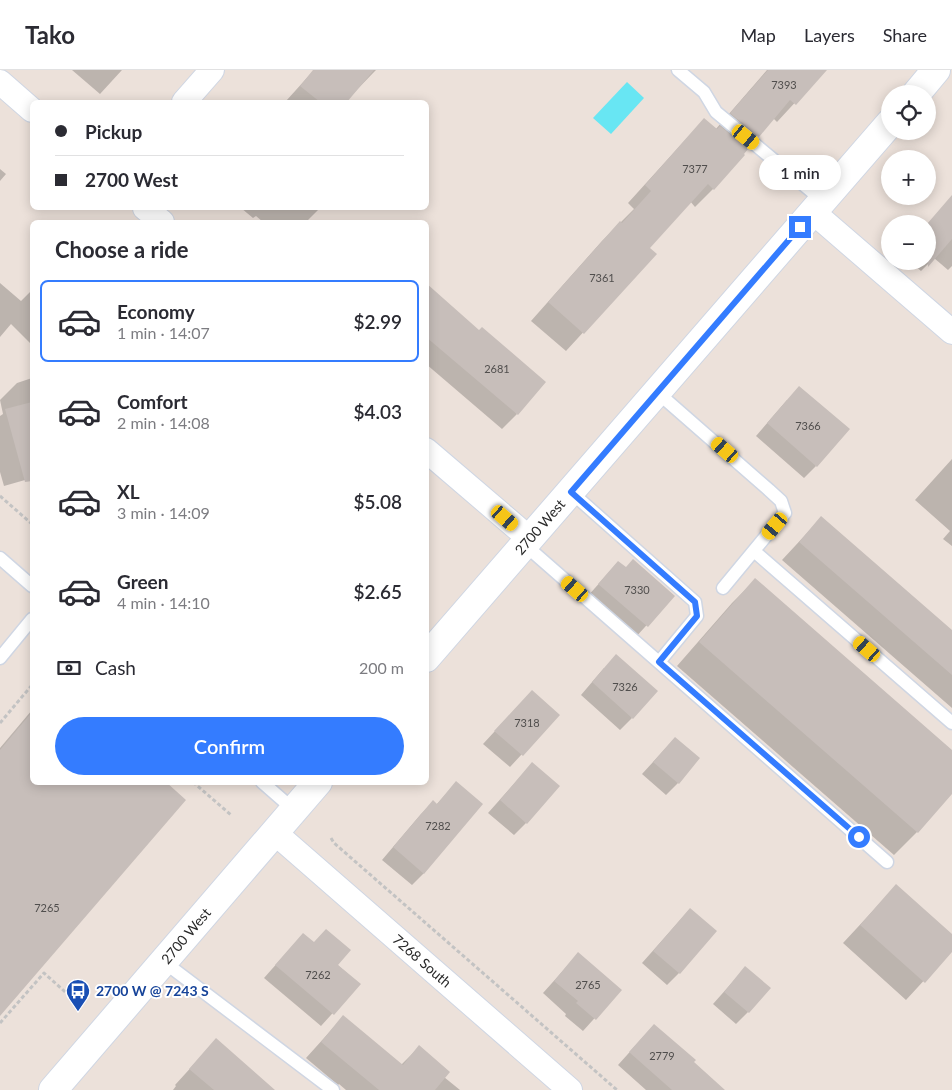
<!DOCTYPE html>
<meta charset="utf-8">
<style>
:root{--surface:#fff;--page:#f2f2f3;--text:#2b2b33;--muted:#7c7c81;--line:#e1e1e2;--accent:#347cff}
body{margin:0;font-family:Lato,sans-serif;background:var(--page);color:var(--text);height:100vh;display:flex;flex-direction:column;font-size:19px;white-space:nowrap}
*{box-sizing:border-box;margin:0}
p{font-size:16px;color:var(--muted)}
.icon{flex:none;width:28px;height:28px;fill:none;stroke:currentColor;stroke-width:2;stroke-linecap:round;stroke-linejoin:round}
.map{position:relative;flex:1;overflow:hidden}
.sheet{position:absolute;left:30px;top:150px;width:399px;height:565px;display:flex;flex-direction:column;background:var(--surface);border-radius:8px;box-shadow:0 2px 12px #0003}
.sheet>*{flex:none}
.banner{position:absolute;left:30px;top:30px;width:399px;height:110px;border-radius:8px;box-shadow:0 2px 12px #0003;display:grid;align-content:center;height:110px;padding:0 25px;background:var(--surface)}
.fabs{position:absolute;left:881px;top:15px;display:grid;gap:10px}
.fabs a{display:grid;place-items:center;width:55px;height:55px;border-radius:50%;background:var(--surface);box-shadow:0 2px 12px #0003;font-size:25px}
.end{position:absolute;width:22px;height:22px;margin:-11px;border:6px solid #347cff;background:#fff;box-shadow:0 0 0 2px #fff}
.from{border-radius:50%}
.bubble{position:absolute;height:35px;border-radius:18px;background:var(--surface);box-shadow:0 2px 12px #0003;font-size:16px;font-weight:600;line-height:35px;text-align:center}
.car{position:absolute;width:15px;height:30px;margin:-15px -8px;border-radius:6px;box-shadow:0 0 4px 1px #0007;background:linear-gradient(#f5c518 24%,#345 0 40%,#f5c518 0 76%,#345 0 86%,#f5c518 0)}
.banner b{display:flex;align-items:center;gap:18px;height:48px;font-size:19px}
.banner b+b{border-top:1px solid var(--line)}
.banner i{width:12px;height:12px;background:var(--text)}
ul{padding:0;list-style:none}
li{display:flex;align-items:center;gap:15px;height:82px;margin:0 10px 8px;padding:0 15px;border:2px solid transparent;border-radius:8px}
li div{flex:1}
li b{display:block;font-size:19px}
li em{font-style:normal;font-weight:600}
li.selected{border-color:var(--accent)}
li>.icon{width:45px;height:45px;stroke-width:1.5}
h2{padding:0 25px;font-size:22px;line-height:60px}
.pay{display:flex;align-items:center;gap:12px;height:55px;padding:0 25px;font-size:19px}
.pay p{margin-inline-start:auto}
.button{display:flex;gap:10px;margin-top:auto;padding:10px 25px}
.button a{flex:1;height:58px;border-radius:30px;background:var(--accent);color:#fff;font-size:20px;font-weight:600;line-height:58px;text-align:center}
header{display:flex;align-items:center;gap:30px;box-sizing:border-box;height:70px;padding:0 25px;background:var(--surface);border-bottom:1px solid var(--line)}
header strong{font-size:24px}
nav{display:flex;gap:28px;margin-inline-start:auto;font-size:18px}
.map>svg:first-child{display:block}
.water{fill:#68e6f3}
.shadow{fill:#0003}
.building{fill:#c7beba}
.lines{fill:none;stroke-linecap:round;stroke-linejoin:round}
.lane-casing{stroke:#cfd6e3;stroke-width:15}
.street-casing{stroke:#cfd6e3;stroke-width:26}
.secondary-casing{stroke:#cfd6e3;stroke-width:30}
.path{stroke:#c3c3c3;stroke-width:3;stroke-dasharray:4 2.5;stroke-linecap:butt}
.lane{stroke:#fff;stroke-width:12}
.street{stroke:#fff;stroke-width:24}
.secondary{stroke:#fff;stroke-width:28}
.route{stroke:#347cff;stroke-width:6}
.labels{text-anchor:middle;stroke-width:4;stroke-linejoin:round;paint-order:stroke}
.number-label{font-size:11px;fill:#504e4d}
.street-label{font-size:14px;fill:#292929;stroke:#fff}
.transit-label{font-size:14px;font-weight:bold;fill:#164399;stroke:#fff;text-anchor:start}
</style>
<header>
<strong>Tako</strong>
<nav><a>Map</a><a>Layers</a><a>Share</a></nav>
</header>
<div class="map">
<svg width="952" height="1020" viewBox="0 0 952 1020">
<rect width="100%" height="100%" fill="#ece1da"/>
<path class="water" d="M627,12l17,16 -33,36 -18,-16z"/>
<path class="shadow" d="M72,0h50l-22,24z
M314,0h62l-31,32h-57l-2,-1z
M767,0h58l-48,52 -4,-4 -28,30 -32,41 -18,18 -5,-6 -42,47 7,6 -89,97 -35,-30 71,-80 32,-32 -6,-6 59,-65 28,-8z
M0,99l6,5 -6,7z
M952,137v59l-4,4 -14,-12 -13,13 -12,-10h19l-1,-37z
M241,138h79l-14,14h-43l-7,-6 -3,2z
M919,150l5,4h-8z
M0,213l21,18 11,-11v55l-21,-21 -11,13z
M426,215l91,129 -15,15 -76,-65z
M32,308v100l-28,8 -4,-14v-56l3,-2 -3,-14 17,-17z
M787,330l29,66 -12,12 -48,-42z
M952,389v87l-9,-7 7,-8 -35,-31z
M821,448l131,114v76l-170,-148z
M618,492l8,7 47,27 -38,42 -48,-41z
M755,510l197,171v41l-35,40 -23,23 -217,-189 55,-63z
M604,598l28,50 -12,12 -39,-35z
M520,634l38,11 -48,52 -27,-23z
M32,640v72l-32,232v-266z
M675,668l3,45 -12,12 -24,-21z
M521,706l5,47 -12,12 -26,-22z
M456,713l-32,90 -12,12 -30,-25 39,-46 12,-12 3,3z
M896,816l56,49v15l-46,50 -63,-57z
M690,839l-11,64 -12,12 -25,-22z
M303,864l56,50 -38,42 -57,-48z
M578,884l42,36 -37,41 -18,-15 1,-2 -23,-21z
M745,898l3,44 -12,12 -23,-20z
M343,947l58,48 18,-18 25,30 16,13h-114l-7,-6 -1,1 -32,-27z
M654,955l38,37 14,28h-60l-28,-25z
M216,970l57,50h-100l3,-4 -1,-1z"/>
<path class="building" d="M313,0h61l-27,32h-27l-20,-16z
M768,0h59l-31,35 -6,-5 -31,37 -29,-24z
M704,48l13,11 3,-3 28,23 -4,5 1,1 -31,35 -6,-6 -58,64 7,6 -73,80 -36,-32 72,-81 2,2 29,-32 -6,-6z
M952,125v44l-24,28 -1,-43z
M426,213l53,47 3,-3 64,55 -28,33 -92,-78z
M799,316l51,43 -33,38 -50,-44z
M32,332v79l-7,1 -20,-73z
M821,446l131,114v45l-153,-133z
M633,489l42,37 -27,31 -50,-43 20,-23 8,6z
M755,508l197,172v44l-34,39 -219,-191z
M616,584l42,37 -25,28 -41,-37z
M532,620l28,25 -37,41 -29,-25z
M32,642v70h134l20,18 -186,216v-266z
M675,667l25,21 -21,26 -26,-22z
M532,692l28,24 -33,38 -27,-24z
M456,711l27,23 -59,70 -31,-27 40,-47 4,4z
M896,814l56,50v18l-27,31 -65,-58z
M690,838l27,23 -37,43 -27,-23z
M326,859l25,21 -13,15 23,19 -27,31 -59,-50 28,-32 11,9z
M578,882l44,38 -26,30 -20,-17 2,-2 -24,-20z
M745,896l26,22 -22,25 -25,-21z
M343,945l60,50 16,-20 31,27 -15,18h-56l-58,-48z
M654,954l42,36 -2,2 31,28h-53l-43,-38z
M216,968l59,52h-61l-25,-21z"/>
<g class="lines">
<g class="lane-casing">
<path id="lane" d="M678,0l26,22 12,20 107,89
M657,322l112,98 12,11 4,12 -62,75
M571,422l124,110 2,14 -38,46
M525,475l362,317
M754,481l198,172
M0,488l32,28
M0,588l32,-39
M262,712l32,28
M164,892l169,128"/>
</g>
<g class="street-casing">
<path id="street" d="M0,12l32,28
M184,32l28,-32
M145,138l17,14
M813,142l139,120
M426,380l104,89
M274,762l296,258"/>
</g>
<g class="secondary-casing">
<path id="secondary" d="M916,24l20,-24
M426,588l464,-535
M53,1020l265,-308"/>
</g>
<path class="path" d="M0,426l32,28
M0,653l32,-38
M193,712l38,33
M331,768l3,5 283,247
M0,953l44,-50 28,25"/>
<use href="#lane" class="lane"/>
<use href="#street" class="street"/>
<use href="#secondary" class="secondary"/>
</g>
<g class="lines">
<path class="route" d="M800,157l-229,265 124,110 2,14 -38,46 200,175"/>
</g>
<defs>
<g id="bus-pin" transform="scale(1.25)"><path d="M0 17L-7.5 6A9.5 9.5 0 1 1 7.5 6Z" fill="#1a4fb4" stroke="#fff"/><path d="M-5-6H5V4H4V6H2V4H-2V6H-4V4H-5ZM-3.5-4V0h7V-4ZM-3.5 1.2v1.5H-2V1.2ZM2 1.2v1.5H3.5V1.2Z" fill="#fff"/></g>
</defs>
<g fill-rule="evenodd">
<use href="#bus-pin" x="78" y="921"/>
</g>
<g class="labels">
<g class="number-label">
<text x="784" y="19">7393</text>
<text x="695" y="103">7377</text>
<text x="602" y="212">7361</text>
<text x="497" y="303">2681</text>
<text x="808" y="360">7366</text>
<text x="637" y="524">7330</text>
<text x="625" y="621">7326</text>
<text x="527" y="657">7318</text>
<text x="438" y="760">7282</text>
<text x="47" y="842">7265</text>
<text x="318" y="909">7262</text>
<text x="588" y="919">2765</text>
<text x="662" y="990">2779</text>
</g>
<g class="street-label">
<text transform="translate(540 457) rotate(-49)" y="5">2700 West</text>
<text transform="translate(186 866) rotate(-50)" y="5">2700 West</text>
<text transform="translate(422 891) rotate(41)" y="5">7268 South</text>
</g>
<g class="transit-label">
<text x="96" y="926">2700 W @ 7243 S</text>
</g>
</g>
</svg>
<div class="fabs">
<a><svg class="icon" aria-label="locate" viewBox="0 0 24 24"><circle cx="12" cy="12" r="6"/><path d="M12 2v4M12 18v4M2 12h4M18 12h4"/></svg></a>
<a>+</a>
<a>−</a>
</div>
<i class="end from" style="left:859px;top:767px"></i>
<i class="end" style="left:800px;top:157px"></i>
<div class="bubble" style="left:759px;top:85px;width:82px">1 min</div>
<i class="car" style="left:746px;top:67px;rotate:129deg"></i>
<i class="car" style="left:725px;top:380px;rotate:311deg"></i>
<i class="car" style="left:505px;top:448px;rotate:131deg"></i>
<i class="car" style="left:775px;top:456px;rotate:220deg"></i>
<i class="car" style="left:575px;top:519px;rotate:311deg"></i>
<i class="car" style="left:867px;top:579px;rotate:311deg"></i>
<div class="banner">
<b><i class="from"></i>Pickup</b>
<b><i></i>2700 West</b>
</div>
<section class="sheet">
<h2>Choose a ride</h2>
<ul>
<li class="selected"><svg class="icon" aria-label="car" viewBox="0 0 24 24"><path d="M5 17H2v-5l4-1 3-4h7l3 4 3 1v5h-3M9 17h6M6 11h13"/><circle cx="7" cy="17" r="2"/><circle cx="17" cy="17" r="2"/></svg><div><b>Economy</b><p>1 min · 14:07</p></div><em>$2.99</em></li>
<li><svg class="icon" aria-label="car" viewBox="0 0 24 24"><path d="M5 17H2v-5l4-1 3-4h7l3 4 3 1v5h-3M9 17h6M6 11h13"/><circle cx="7" cy="17" r="2"/><circle cx="17" cy="17" r="2"/></svg><div><b>Comfort</b><p>2 min · 14:08</p></div><em>$4.03</em></li>
<li><svg class="icon" aria-label="car" viewBox="0 0 24 24"><path d="M5 17H2v-5l4-1 3-4h7l3 4 3 1v5h-3M9 17h6M6 11h13"/><circle cx="7" cy="17" r="2"/><circle cx="17" cy="17" r="2"/></svg><div><b>XL</b><p>3 min · 14:09</p></div><em>$5.08</em></li>
<li><svg class="icon" aria-label="car" viewBox="0 0 24 24"><path d="M5 17H2v-5l4-1 3-4h7l3 4 3 1v5h-3M9 17h6M6 11h13"/><circle cx="7" cy="17" r="2"/><circle cx="17" cy="17" r="2"/></svg><div><b>Green</b><p>4 min · 14:10</p></div><em>$2.65</em></li>
</ul>
<div class="pay"><svg class="icon" aria-label="cash" viewBox="0 0 24 24"><path d="M3 7h18v10H3z"/><circle cx="12" cy="12" r="2"/></svg>Cash<p>200 m</p></div>
<div class="button"><a>Confirm</a></div>
</section>
</div>
